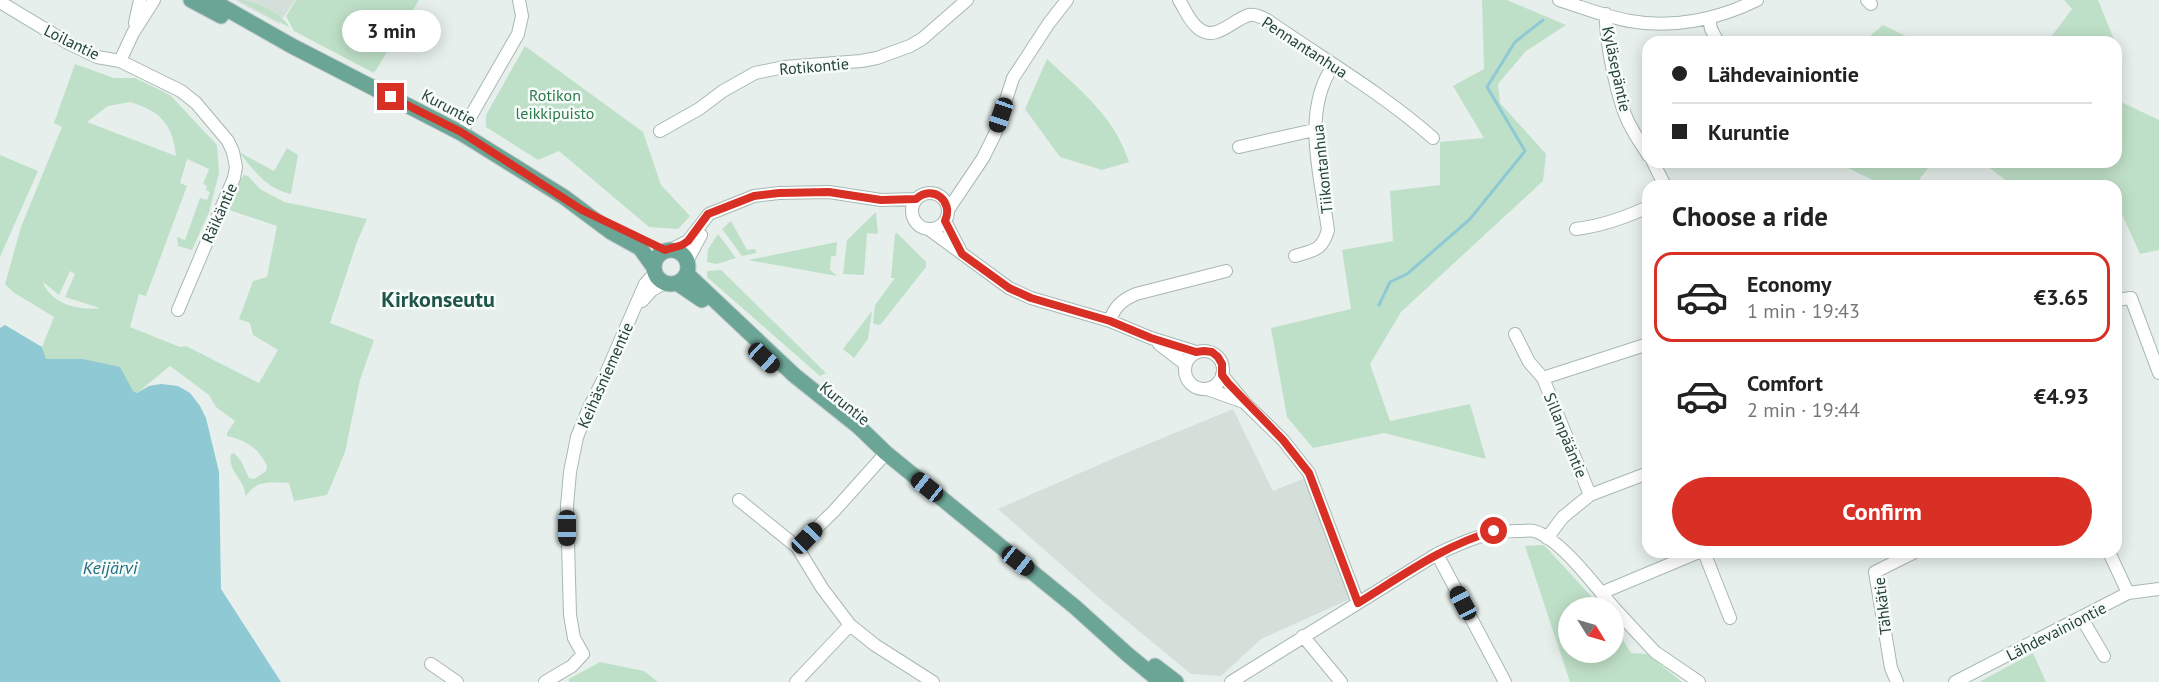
<!DOCTYPE html>
<meta charset="utf-8">
<style>
:root{--surface:#fff;--page:#f2f2f2;--text:#222;--muted:#767676;--line:#e0e0e0;--accent:#d93025}
body{margin:0;font-family:"PT Sans",sans-serif;background:var(--page);color:var(--text);height:100vh;display:flex;flex-direction:column;font-size:22px;white-space:nowrap}
*{box-sizing:border-box;margin:0}
p{font-size:20px;color:var(--muted)}
.icon{flex:none;width:33px;height:33px;fill:none;stroke:currentColor;stroke-width:2;stroke-linecap:round;stroke-linejoin:round}
.map{position:relative;flex:1;overflow:hidden}
.details{position:absolute;left:1642px;top:180px;width:480px;height:378px;display:flex;flex-direction:column;background:var(--surface);border-radius:18px;box-shadow:0 3px 15px #0003}
.details>*{flex:none}
.guide{position:absolute;left:1642px;top:36px;width:480px;height:132px;border-radius:18px;box-shadow:0 3px 15px #0003;display:grid;align-content:center;height:132px;padding:0 30px;background:var(--surface)}
.needle{width:39px;rotate:127deg}
.buttons{position:absolute;left:1558px;top:597px;display:grid;gap:12px}
.buttons a{display:grid;place-items:center;width:66px;height:66px;border-radius:50%;background:var(--surface);box-shadow:0 3px 15px #0003;font-size:30px}
.end{position:absolute;width:27px;height:27px;margin:-14px;border:8px solid #d93025;background:#fff;box-shadow:0 0 0 3px #fff}
.from{border-radius:50%}
.bubble{position:absolute;height:42px;border-radius:21px;background:var(--surface);box-shadow:0 3px 15px #0003;font-size:20px;font-weight:800;line-height:42px;text-align:center}
.car{position:absolute;width:18px;height:36px;margin:-18px -9px;border-radius:8px;box-shadow:0 0 4px 2px #0007;background:linear-gradient(#222 24%,#8ab4d8 0 40%,#222 0 76%,#8ab4d8 0 86%,#222 0)}
.guide b{display:flex;align-items:center;gap:21px;height:57px;font-size:22px}
.guide b+b{border-top:2px solid var(--line)}
.guide i{width:15px;height:15px;background:var(--text)}
ul{padding:0;list-style:none}
li{display:flex;align-items:center;gap:18px;height:90px;margin:0 12px 9px;padding:0 18px;border:3px solid transparent;border-radius:18px}
li div{flex:1}
li b{display:block;font-size:22px}
li em{font-style:normal;font-weight:800}
li.active{border-color:var(--accent)}
li>.icon{width:54px;height:54px;stroke-width:1.5}
h2{padding:0 30px;font-size:27px;line-height:72px}
.primary-button{display:flex;gap:12px;margin-top:auto;padding:12px 30px}
.primary-button a{flex:1;height:69px;border-radius:36px;background:var(--accent);color:#fff;font-size:24px;font-weight:800;line-height:69px;text-align:center}
.map>svg:first-child{display:block}
.built{fill:#d4dfda}
.green{fill:#bfe0c8;fill-rule:evenodd}
.water{fill:#8ec9d4}
.lines{fill:none;stroke-linecap:round;stroke-linejoin:round}
.stream{stroke:#8ec9d4;stroke-width:3}
.minor-casing{stroke:#a8b8b2;stroke-width:14}
.major-casing{stroke:#c2cac8;stroke-width:17}
.minor{stroke:#fff;stroke-width:12}
.major{stroke:#6aa596;stroke-width:15}
.route{stroke:#d93025;stroke-width:8}
.labels{text-anchor:middle;stroke-width:5;stroke-linejoin:round;paint-order:stroke}
.street-label{font-size:16px;fill:#24423a;stroke:#f7fbf9}
.park-label{font-size:16px;fill:#2d7a4b;stroke:#f7fbf9}
.water-label{font-size:18px;font-style:italic;fill:#1c6f80;stroke:#f7fbf9}
.district-label{font-size:22px;font-weight:bold;fill:#1f5548;stroke:#f7fbf9}
</style>
<div class="map">
<svg width="2159" height="682" viewBox="0 0 2159 682">
<rect width="100%" height="100%" fill="#e6efeb"/>
<path class="built" d="M235,0h60l-16,24z
M1233,409l40,82 34,-14 43,122 -89,40 -40,37 -30,-2 -92,-76 -101,-89 121,-53z"/>
<path class="green" d="M238,0c15,0 45,13 51,27z
M296,0h123l-45,73 -80,-42 -8,-15z
M1482,0h25l59,25 -40,26 -28,33 2,19 46,51 -3,27 -142,131 -31,52 20,57 80,-17 16,55 -102,-26 -71,15 -26,-31 -16,-89 80,-19 -9,-59 51,-9 -3,-50 50,-6v-43l44,-4 -31,-52 31,-17z
M2064,0h34l17,42h-77l10,-1 24,-32z
M1883,25l35,17h-55z
M525,46l118,86 18,53 29,31 -12,13 -29,-2 -90,-76 -21,9 -52,-33v-12z
M1047,59c33,31 68,58 82,103l-27,8 -42,-13 -35,-48z
M75,64l39,14h21l35,17 47,50 2,28 -10,39 -17,38 -14,-4 -1,-9 8,3 15,-42 7,2 3,-8 -4,-2 1,-4 -4,-2 6,-15 -22,-10 -7,24 7,3 -41,110 -7,-2 -9,33 50,20 6,-1 73,37 19,-33 -25,-15 -3,-12 -11,-4 14,-38 14,-4 10,-51 -48,-16 12,-31 3,-4 4,1 12,13 24,13 83,17 -10,23 -27,81 44,17 -14,40 -15,72 -18,43 -33,6 -5,-18c-19,0 -32,-4 -44,14 2,-16 -18,-25 -14,-43l3,-1 7,8 8,17 5,1 12,-8 1,-5c-9,-18 -21,-26 -40,-30v-3l8,-12 -19,-14 -7,-12 -39,-29 -33,27 -54,-34h-37l-4,-12 12,-30 -41,-25 -8,-8 16,-57 41,-100 -8,-4zM130,102c30,9 43,22 46,54l-89,-34 21,-16zM70,271l5,3 -10,23 35,11c-21,3 -49,-4 -57,-26l16,13z
M2117,100l42,20v130l-19,4 -19,-42h-4l-1,-26h-103l-31,-24h134z
M287,148l11,7 -7,39c-24,-5 -37,-23 -52,-42l35,19z
M0,155l38,16 -38,86z
M1843,162h90l-19,24h-29l-37,-18z
M876,212l2,22 -11,-1 -3,42 -21,-1 4,-34z
M731,221l16,29 8,-1 1,4 -14,3 -20,-27z
M897,233l29,29v5l-45,57 -3,1 -5,-2 2,-18 20,-27h-4l4,-44z
M718,234l18,24 -19,6 -10,-2 1,-13z
M837,242l-1,14h-5l-1,14 7,6 -89,-16z
M721,270l95,93 10,10 -6,3 -113,-99v-6z
M872,311l-4,28 -14,19 -11,-9z
M1544,545l57,62 -32,1v44h45v-26l17,27 16,1 35,28h-112l-45,-136z
M2033,653l13,29h-67z
M600,662l44,9 14,11h-89v-3z"/>
<path class="water" d="M5,325l37,22 4,12h37l37,8 13,24 4,2 12,-7 12,-2 17,2 12,7 10,13 6,12 13,54 2,117 60,93h-281v-354z"/>
<g class="lines">
<path class="stream" d="M1379,305l11,-23 17,-8 63,-55 55,-68 -38,-64 28,-45 28,-22"/>
<g class="minor-casing">
<path id="minor" d="M1179,0c6,9 10,21 19,28 17,15 34,-8 51,-13 6,-1 12,2 18,5 56,39 115,73 166,118
M1559,0c23,7 47,17 71,21 43,8 89,-2 127,-21
M1867,0l4,4
M0,2l68,41 29,14 23,4 61,30 15,12 32,38 5,11 3,15 -2,11 -56,132
M1606,14c-1,26 12,91 25,113 5,10 12,19 17,28
M1709,18l2,11 7,13
M135,23l5,-23
M120,61l13,-28 21,-33
M660,131l39,-22 24,-18 32,-18 29,-6 77,-6 16,-3 33,-12 12,-7 45,-39
M461,133l57,-99 4,-18 -3,-16
M1239,147l75,-17
M1653,162l12,24
M912 211a18 18 0 1 1 36 0a18 18 0 1 1-36 0Z
M948,210l35,-52 12,-24 18,-56 36,-55 18,-23
M945,221l15,29
M1576,229c26,-3 48,-11 72,-22
M930,230l79,58 22,10 79,23 41,17 45,14
M672,249l16,-8 21,-27 45,-18 25,-3 50,-1 52,8 35,-1
M1295,256c19,-6 27,-5 33,-26 -7,-52 -27,-118 5,-164
M687,261l14,-26
M2116,300l15,-2 28,75
M642,301l10,-11 12,-7
M1110,321c4,-14 12,-21 26,-27l90,-23
M1515,334l14,28 14,16
M1159,344l26,20
M1185 370a19 19 0 1 1 38 0a19 19 0 1 1-38 0Z
M1222,375l23,28 38,37 26,33 49,130
M1207,389l37,13
M1590,495l-47,-117 105,-34
M739,500l58,47 25,41 28,37 25,20 58,37
M1547,538l16,-21 27,-22 58,-22
M797,547l37,-36 52,-58
M1704,552l26,66
M2109,552l19,41
M1437,554l68,128
M1601,593l98,-41
M1614,608l41,44 44,30
M2081,617l23,39
M1303,636l38,46
M431,664l26,18
M545,682l27,-16 11,-12 -9,-16 -4,-23 -3,-109 3,-34 7,-35 12,-29 15,-30 41,-94 10,-11
M796,682l54,-57
M1231,682l206,-128c28,-13 52,-24 84,-23 4,0 9,-1 13,0 26,7 62,56 80,77
M1897,682l-6,-14 -16,-96 40,-20
M1955,682l173,-89 31,-4"/>
</g>
<g class="major-casing">
<path id="major" d="M191,0l30,16
M211,0l81,46 169,87 103,64 47,35 29,16 13,18
M654 267a17 17 0 1 1 34 0a17 17 0 1 1-34 0Z
M687,274l107,101 65,52 27,26 189,154 52,47 34,28
M677,283l25,17
M1155,666l21,16"/>
</g>
<use href="#minor" class="minor"/>
<use href="#major" class="major"/>
</g>
<g class="lines">
<path class="route" d="M391,97l70,35 121,78 83,40 17,-5 6,-4 20,-27 46,-18 25,-3 50,-1 52,8 35,-1c17,-15 38,2 29,22l17,33 47,34 22,10 79,23 41,17 45,14 8,-1 8,1 6,5 4,7v11l6,8 55,57 26,33 49,130c44,-27 86,-58 136,-72"/>
</g>
<g class="labels">
<g class="street-label">
<text transform="translate(72 42) rotate(26)" y="6">Loilantie</text>
<text transform="translate(1305 47) rotate(33)" y="6">Pennantanhua</text>
<text transform="translate(814 66) rotate(-5)" y="6">Rotikontie</text>
<text transform="translate(1617 69) rotate(78)" y="6">Kyläsepäntie</text>
<text transform="translate(449 107) rotate(28)" y="6">Kuruntie</text>
<text transform="translate(1322 169) rotate(-96)" y="6">Tiikontanhua</text>
<text transform="translate(219 213) rotate(-66)" y="6">Räikäntie</text>
<text transform="translate(605 375) rotate(-66)" y="6">Keihäsniementie</text>
<text transform="translate(845 403) rotate(39)" y="6">Kuruntie</text>
<text transform="translate(1566 435) rotate(68)" y="6">Sillanpääntie</text>
<text transform="translate(1882 606) rotate(-97)" y="6">Tähkätie</text>
<text transform="translate(2056 631) rotate(-27)" y="6">Lähdevainiontie</text>
</g>
<g class="park-label">
<text x="555" y="101">Rotikon<tspan x="555" dy="18">leikkipuisto</tspan></text>
</g>
<g class="water-label">
<text x="110" y="574">Keijärvi</text>
</g>
<g class="district-label">
<text x="438" y="307">Kirkonseutu</text>
</g>
</g>
</svg>
<div class="buttons">
<a><svg class="needle" viewBox="-14 -14 28 28"><path d="M0-13l5 13h-10z" fill="#e53935"/><path d="M0 13l5-13h-10z" fill="#767676"/></svg></a>
</div>
<i class="end from" style="left:1494px;top:531px"></i>
<i class="end" style="left:391px;top:97px"></i>
<div class="bubble" style="left:342px;top:10px;width:99px">3 min</div>
<i class="car" style="left:1001px;top:115px;rotate:199deg"></i>
<i class="car" style="left:764px;top:358px;rotate:133deg"></i>
<i class="car" style="left:927px;top:487px;rotate:309deg"></i>
<i class="car" style="left:567px;top:528px;rotate:180deg"></i>
<i class="car" style="left:807px;top:538px;rotate:44deg"></i>
<i class="car" style="left:1018px;top:561px;rotate:128deg"></i>
<i class="car" style="left:1463px;top:603px;rotate:332deg"></i>
<div class="guide">
<b><i class="from"></i>Lähdevainiontie</b>
<b><i></i>Kuruntie</b>
</div>
<section class="details">
<h2>Choose a ride</h2>
<ul>
<li class="active"><svg class="icon" aria-label="car" viewBox="0 0 24 24"><path d="M5 17H2v-5l4-1 3-4h7l3 4 3 1v5h-3M9 17h6M6 11h13"/><circle cx="7" cy="17" r="2"/><circle cx="17" cy="17" r="2"/></svg><div><b>Economy</b><p>1 min · 19:43</p></div><em>€3.65</em></li>
<li><svg class="icon" aria-label="car" viewBox="0 0 24 24"><path d="M5 17H2v-5l4-1 3-4h7l3 4 3 1v5h-3M9 17h6M6 11h13"/><circle cx="7" cy="17" r="2"/><circle cx="17" cy="17" r="2"/></svg><div><b>Comfort</b><p>2 min · 19:44</p></div><em>€4.93</em></li>
</ul>
<div class="primary-button"><a>Confirm</a></div>
</section>
</div>
